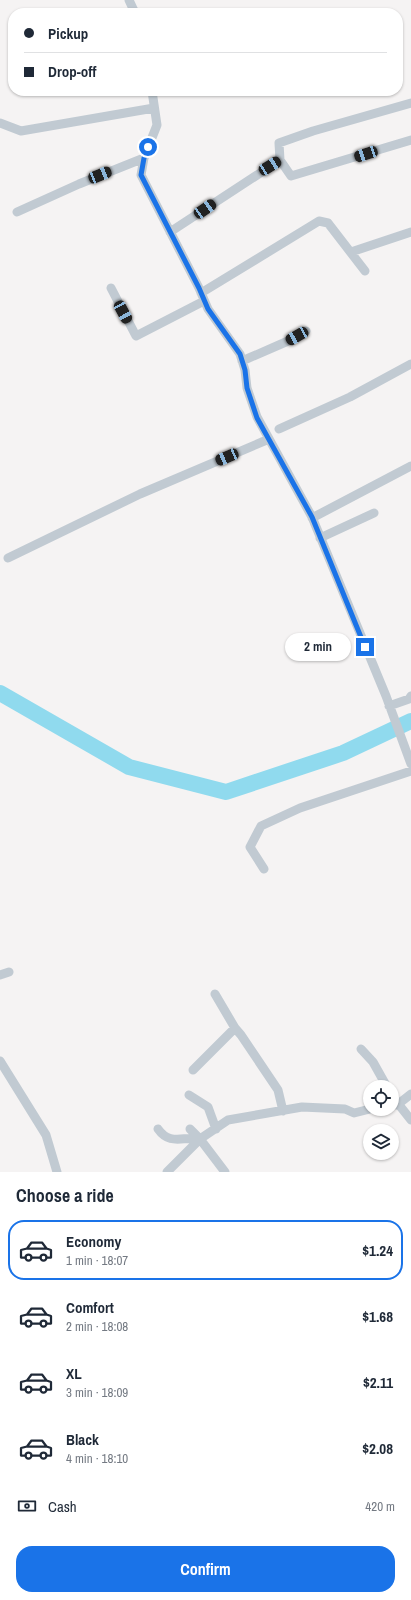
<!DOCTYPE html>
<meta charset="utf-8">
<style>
:root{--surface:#fff;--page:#f2f2f3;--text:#1f2937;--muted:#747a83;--line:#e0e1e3;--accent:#1a73e8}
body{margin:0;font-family:"Archivo Narrow",sans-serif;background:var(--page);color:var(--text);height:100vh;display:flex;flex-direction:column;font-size:15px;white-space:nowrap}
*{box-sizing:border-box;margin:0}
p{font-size:13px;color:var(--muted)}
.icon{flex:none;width:22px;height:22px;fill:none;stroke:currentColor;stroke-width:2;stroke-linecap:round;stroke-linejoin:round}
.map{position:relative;height:1172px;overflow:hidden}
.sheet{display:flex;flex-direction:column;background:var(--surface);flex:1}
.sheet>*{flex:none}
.guide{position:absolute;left:8px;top:8px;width:395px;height:88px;border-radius:16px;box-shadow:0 1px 3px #0004;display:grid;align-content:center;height:88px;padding:0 16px;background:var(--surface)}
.buttons{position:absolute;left:363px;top:1080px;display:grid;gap:8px}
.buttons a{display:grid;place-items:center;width:36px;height:36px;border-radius:50%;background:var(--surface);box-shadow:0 1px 3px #0004;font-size:20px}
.end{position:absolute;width:18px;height:18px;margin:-9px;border:5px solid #1a73e8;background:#fff;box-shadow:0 0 0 2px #fff}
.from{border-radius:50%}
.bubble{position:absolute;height:28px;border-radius:14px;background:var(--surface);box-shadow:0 1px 3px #0004;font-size:13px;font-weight:800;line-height:28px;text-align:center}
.car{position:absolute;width:12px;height:24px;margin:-12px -6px;border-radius:5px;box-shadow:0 0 3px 1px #0007;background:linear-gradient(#222 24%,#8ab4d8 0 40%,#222 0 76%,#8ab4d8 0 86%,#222 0)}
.guide b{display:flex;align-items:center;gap:14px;height:38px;font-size:15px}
.guide b+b{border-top:1px solid var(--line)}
.guide i{width:10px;height:10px;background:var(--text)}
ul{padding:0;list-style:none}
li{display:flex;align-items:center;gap:12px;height:60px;margin:0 8px 6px;padding:0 8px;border:2px solid transparent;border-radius:16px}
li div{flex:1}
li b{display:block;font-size:15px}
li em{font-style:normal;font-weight:800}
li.on{border-color:var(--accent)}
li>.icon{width:36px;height:36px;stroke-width:1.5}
h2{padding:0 16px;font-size:18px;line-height:48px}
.pay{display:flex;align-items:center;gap:10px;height:44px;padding:0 16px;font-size:15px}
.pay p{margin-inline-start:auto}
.cta{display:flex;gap:8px;margin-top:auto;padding:8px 16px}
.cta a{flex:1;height:46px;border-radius:16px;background:var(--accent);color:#fff;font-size:16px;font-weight:800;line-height:46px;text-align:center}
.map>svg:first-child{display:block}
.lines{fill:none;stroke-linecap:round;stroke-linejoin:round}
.river{stroke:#90daee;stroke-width:16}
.minor{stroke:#c1cad2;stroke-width:9}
.route{stroke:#1a73e8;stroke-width:5}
</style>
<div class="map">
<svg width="411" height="1172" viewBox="0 0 411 1172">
<rect width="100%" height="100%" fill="#f5f3f3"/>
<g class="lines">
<path class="river" d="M0,693l129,74 97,25 117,-39 68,-32"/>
<path class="minor" d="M129,0l6,13
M152,91l5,34 -13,33 -3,17 58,113 9,21 32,45 5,16 2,18 10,29 55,100 74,179 25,68
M0,123l21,8 133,-23
M280,160l-1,-17 34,-12 98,-28
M17,212l62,-28 65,-26
M170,232l110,-72 11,16 120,-36
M351,252l60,-20
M111,288l25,48 68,-35
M201,293l118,-72 9,2 37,48
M242,361l46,-20 18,-10
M279,429l71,-32 61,-33
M312,518l99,-52
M320,538l54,-25
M8,558l132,-64 129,-55
M389,706l20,-7 2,-3
M264,869l-14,-22 11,-21 39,-18 111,-37
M0,975l9,-3
M215,994l20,34 6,7 37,55 5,21
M361,1049l12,13 14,25
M0,1061l46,74 11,37
M193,1070l42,-42
M189,1095l19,12 8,22
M392,1096l19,24
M392,1104l5,1 14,-11
M158,1129c12,17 25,7 42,10l28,-19 74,-13 43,2 9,4 16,-4
M190,1129l10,10
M167,1172l33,-33 25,33"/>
</g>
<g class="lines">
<path class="route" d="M148,147l-4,11 -3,17 58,113 9,21 32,45 5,16 2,18 10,30 55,99 53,130"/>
</g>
</svg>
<div class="buttons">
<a><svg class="icon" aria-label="locate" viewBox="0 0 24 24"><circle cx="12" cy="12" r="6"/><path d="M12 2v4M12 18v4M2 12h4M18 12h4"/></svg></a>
<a><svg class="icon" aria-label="layers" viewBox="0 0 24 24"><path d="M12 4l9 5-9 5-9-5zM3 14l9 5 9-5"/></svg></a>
</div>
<i class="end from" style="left:148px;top:147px"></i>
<i class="end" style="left:365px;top:647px"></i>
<div class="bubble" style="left:285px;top:633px;width:66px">2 min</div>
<i class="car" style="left:366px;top:154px;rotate:252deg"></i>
<i class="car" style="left:270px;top:166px;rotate:58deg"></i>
<i class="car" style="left:100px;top:175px;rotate:68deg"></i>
<i class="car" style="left:205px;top:209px;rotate:56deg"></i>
<i class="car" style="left:123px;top:312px;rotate:152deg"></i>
<i class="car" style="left:297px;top:336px;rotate:241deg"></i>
<i class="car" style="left:227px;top:457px;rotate:247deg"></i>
<div class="guide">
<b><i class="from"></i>Pickup</b>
<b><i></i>Drop-off</b>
</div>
</div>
<section class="sheet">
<h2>Choose a ride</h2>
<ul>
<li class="on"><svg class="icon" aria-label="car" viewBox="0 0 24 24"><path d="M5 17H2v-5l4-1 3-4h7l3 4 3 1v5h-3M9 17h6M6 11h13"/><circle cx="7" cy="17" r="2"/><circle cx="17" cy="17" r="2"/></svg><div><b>Economy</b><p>1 min · 18:07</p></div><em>$1.24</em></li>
<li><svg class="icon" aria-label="car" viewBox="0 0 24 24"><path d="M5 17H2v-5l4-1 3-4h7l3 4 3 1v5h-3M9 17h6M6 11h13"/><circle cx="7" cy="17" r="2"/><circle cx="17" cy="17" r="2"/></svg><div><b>Comfort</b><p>2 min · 18:08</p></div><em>$1.68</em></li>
<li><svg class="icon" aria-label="car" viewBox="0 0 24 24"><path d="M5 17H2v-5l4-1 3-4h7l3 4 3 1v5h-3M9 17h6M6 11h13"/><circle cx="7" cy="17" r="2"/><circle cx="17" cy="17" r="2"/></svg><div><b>XL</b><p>3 min · 18:09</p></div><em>$2.11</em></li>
<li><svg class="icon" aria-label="car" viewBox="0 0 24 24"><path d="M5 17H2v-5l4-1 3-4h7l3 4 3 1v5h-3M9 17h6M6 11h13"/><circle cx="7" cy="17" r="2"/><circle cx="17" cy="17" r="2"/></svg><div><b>Black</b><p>4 min · 18:10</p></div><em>$2.08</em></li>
</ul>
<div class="pay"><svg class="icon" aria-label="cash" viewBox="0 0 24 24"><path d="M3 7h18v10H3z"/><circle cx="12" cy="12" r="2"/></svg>Cash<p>420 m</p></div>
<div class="cta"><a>Confirm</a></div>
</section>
